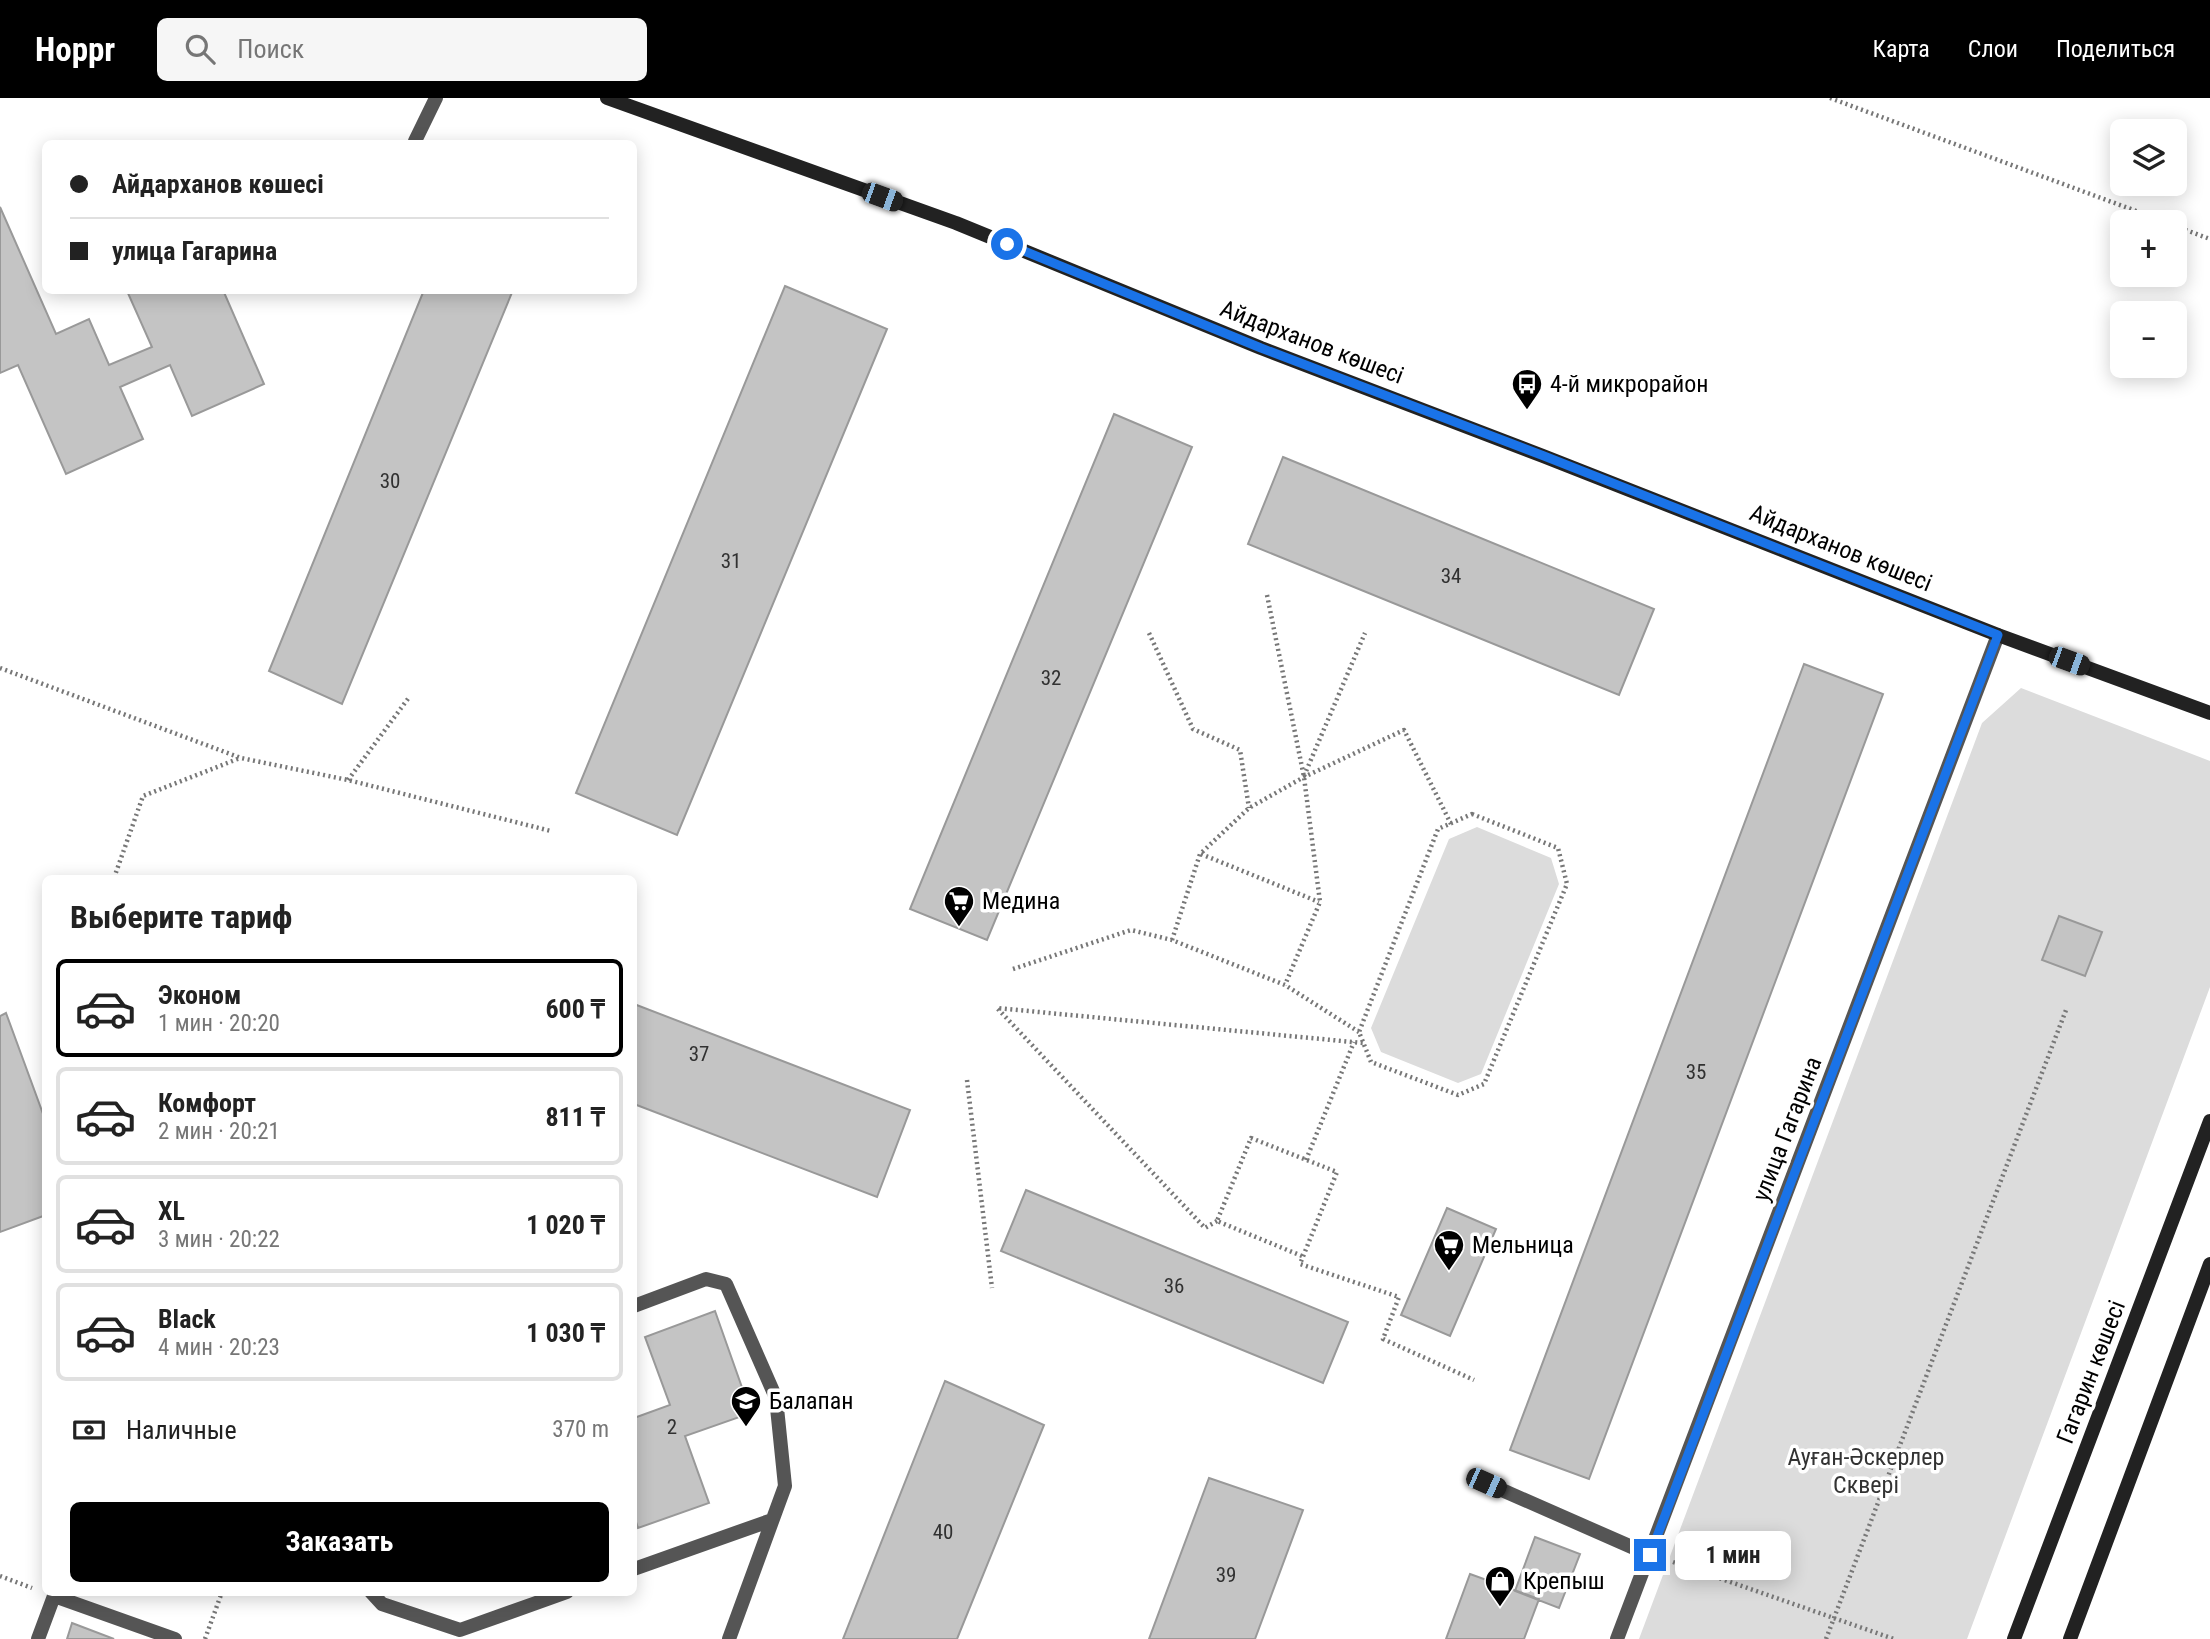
<!DOCTYPE html>
<html lang="ru">
<meta charset="utf-8">
<style>
:root{--surface:#fff;--page:#f6f6f6;--text:#222;--muted:#767676;--line:#e0e0e0;--accent:#000}
body{margin:0;font-family:"Roboto Condensed",sans-serif;background:var(--page);color:var(--text);height:100vh;display:flex;flex-direction:column;font-size:26px;white-space:nowrap}
*{box-sizing:border-box;margin:0}
p{font-size:23px;color:var(--muted)}
.icon{flex:none;width:38px;height:38px;fill:none;stroke:currentColor;stroke-width:2;stroke-linecap:round;stroke-linejoin:round}
.map{position:relative;flex:1;overflow:hidden}
.details{position:absolute;left:42px;top:777px;width:595px;height:721px;display:flex;flex-direction:column;background:var(--surface);border-radius:10px;box-shadow:0 4px 18px #0003}
.details>*{flex:none}
.top-card{position:absolute;left:42px;top:42px;width:595px;height:154px;border-radius:10px;box-shadow:0 4px 18px #0003;display:grid;align-content:center;height:154px;padding:0 28px;background:var(--surface)}
.controls{position:absolute;left:2110px;top:21px;display:grid;gap:14px}
.controls a{display:grid;place-items:center;width:77px;height:77px;border-radius:10px;background:var(--surface);box-shadow:0 4px 18px #0003;font-size:35px}
.end{position:absolute;width:32px;height:32px;margin:-16px;border:9px solid #1a73e8;background:#fff;box-shadow:0 0 0 4px #fff}
.from{border-radius:50%}
.bubble{position:absolute;height:49px;border-radius:10px;background:var(--surface);box-shadow:0 4px 18px #0003;font-size:23px;font-weight:700;line-height:49px;text-align:center}
.car{position:absolute;width:21px;height:42px;margin:-21px -10px;border-radius:9px;box-shadow:0 0 5px 2px #0007;background:linear-gradient(#222 24%,#8ab4d8 0 40%,#222 0 76%,#8ab4d8 0 86%,#222 0)}
.top-card b{display:flex;align-items:center;gap:24px;height:66px;font-size:26px}
.top-card b+b{border-top:2px solid var(--line)}
.top-card i{width:18px;height:18px;background:var(--text)}
ul{padding:0;list-style:none}
li{display:flex;align-items:center;gap:21px;height:98px;margin:0 14px 10px;padding:0 14px;border:4px solid var(--line);border-radius:10px}
li div{flex:1}
li b{display:block;font-size:26px}
li em{font-style:normal;font-weight:700}
li.current{border-color:var(--accent)}
li>.icon{width:63px;height:63px;stroke-width:1.5}
h2{padding:0 28px;font-size:32px;line-height:84px}
.pay{display:flex;align-items:center;gap:18px;height:77px;padding:0 28px;font-size:26px}
.pay p{margin-inline-start:auto}
.button{display:flex;gap:14px;margin-top:auto;padding:14px 28px}
.button a{flex:1;height:80px;border-radius:10px;background:var(--accent);color:#fff;font-size:28px;font-weight:700;line-height:80px;text-align:center}
header{display:flex;align-items:center;gap:42px;box-sizing:border-box;height:98px;padding:0 35px;background:var(--accent);color:#fff}
header strong{font-size:33px}
nav{display:flex;gap:38px;margin-inline-start:auto;font-size:24px}
.search{width:490px;height:63px;background:var(--page);display:flex;align-items:center;gap:18px;box-sizing:border-box;padding:0 24px;border-radius:10px;color:var(--muted);font-size:26px}
.map>svg:first-child{display:block}
.green{fill:#dcdcdc}
.building{fill:#c4c4c4;stroke:#999;stroke-width:2}
.lines{fill:none;stroke-linecap:round;stroke-linejoin:round}
.path{stroke:#777;stroke-width:4.5;stroke-dasharray:2 3.5;stroke-linecap:butt}
.lane{stroke:#555;stroke-width:14}
.street{stroke:#555;stroke-width:14}
.secondary{stroke:#222;stroke-width:14}
.route{stroke:#1a73e8;stroke-width:9}
.labels{text-anchor:middle;stroke-width:7;stroke-linejoin:round;paint-order:stroke}
.number-label{font-size:21px;fill:#313131}
.street-label{font-size:24px;fill:#000;stroke:#fff}
.poi-label{font-size:24px;fill:#000;stroke:#fff;text-anchor:start}
.park-label{font-size:24px;fill:#333;stroke:#fff}
</style>
<header>
<strong>Hoppr</strong>
<div class="search"><svg class="icon" aria-label="search" viewBox="0 0 24 24"><circle cx="10" cy="10" r="6"/><path d="M15 15l6 6"/></svg>Поиск</div>
<nav><a>Карта</a><a>Слои</a><a>Поделиться</a></nav>
</header>
<div class="map">
<svg width="2210" height="1541" viewBox="0 0 2210 1541">
<rect width="100%" height="100%" fill="#fff"/>
<path class="green" d="M2021,590l189,73v226l-243,652h-328l343,-916z
M1477,729l74,31 8,26 -78,190 -23,9 -77,-31 -10,-24 78,-189z"/>
<path class="building" d="M0,109l56,127 33,-15 20,46 43,-18 -25,-56 96,-1 41,94 -72,32 -22,-51 -50,22 23,52 -77,35 -48,-109 -18,8z
M785,188l102,43 -210,506 -101,-42z
M424,192h89l-171,414 -73,-33z
M1114,316l78,33 -205,493 -77,-31z
M1283,359l371,152 -35,86 -371,-151z
M1804,566l79,30 -294,785 -79,-29z
M2059,818l43,16 -17,44 -43,-16z
M634,906l276,106 -33,87 -243,-93z
M6,915l40,109v93l-46,17v-216z
M1026,1092l322,132 -25,61 -322,-132z
M1447,1110l49,21 -46,107 -49,-21z
M715,1213l36,102 -66,23 24,67 -71,25 -4,-12v-98l36,-13 -25,-68z
M945,1283l99,44 -87,214h-114z
M1209,1380l94,32 -48,129h-106z
M1535,1439l45,17 -21,54 -44,-17z
M1470,1476l69,25 -15,40h-78z
M72,1525l42,16h-47z"/>
<g class="lines">
<path class="path" d="M1830,0l336,124
M2175,128l35,13
M1267,497l37,182 16,125 -35,83
M1149,535l44,96 47,21 9,58
M0,570l241,90 107,22 203,51
M1304,678l61,-143
M348,682l62,-84
M1472,716l86,34 9,36 -83,200 -26,11 -87,-33 -12,-30 79,-203z
M1201,756l118,48
M114,780l29,-82 97,-38
M1172,842l28,-86 49,-46 55,-31 100,-47 47,94
M1013,871l118,-39 41,10 113,45 74,47
M967,982l25,208
M1306,1062l48,-118
M1217,1123l-12,7 -208,-220 366,35
M1302,1158l-85,-35 34,-83 86,34 -37,92 99,33 -16,42 91,41
M1673,1464l221,77
M0,1478l32,12
M205,1541l17,-47
M1826,1541l240,-629"/>
<path class="lane" d="M415,43l21,-43
M634,1208l72,-27 20,5 50,114 9,88 -56,153
M1486,1385l164,72
M634,1471l138,-49
M371,1494l11,12 78,26 107,-38
M38,1541l16,-43 121,43"/>
<path class="street" d="M1617,1541l381,-1004"/>
<path class="secondary" d="M607,0l349,125 305,125 282,108 455,179 212,78
M2014,1541l196,-518
M2070,1541l140,-375"/>
</g>
<g class="lines">
<path class="route" d="M1007,146l254,104 283,108 454,179 -348,920"/>
</g>
<defs>
<g id="bus-pin" transform="scale(1.575)"><path d="M0 17L-7.5 6A9.5 9.5 0 1 1 7.5 6Z" fill="#000" stroke="#fff"/><path d="M-5-6H5V4H4V6H2V4H-2V6H-4V4H-5ZM-3.5-4V0h7V-4ZM-3.5 1.2v1.5H-2V1.2ZM2 1.2v1.5H3.5V1.2Z" fill="#fff"/></g>
<g id="supermarket-pin" transform="scale(1.575)"><path d="M0 17L-7.5 6A9.5 9.5 0 1 1 7.5 6Z" fill="#000" stroke="#fff"/><path d="M-6-5.5h2.5l.6 2H6L4.5 2H-2.5L-4.4-4H-6ZM-1.5 3.2a1.3 1.3 0 1 0 .1 0ZM3 3.2a1.3 1.3 0 1 0 .1 0Z" fill="#fff"/></g>
<g id="school-pin" transform="scale(1.575)"><path d="M0 17L-7.5 6A9.5 9.5 0 1 1 7.5 6Z" fill="#000" stroke="#fff"/><path d="M0-5L7-2L0 1L-7-2ZM-4 1L0 2.5L4 1V4Q0 6-4 4Z" fill="#fff"/></g>
<g id="shop-pin" transform="scale(1.575)"><path d="M0 17L-7.5 6A9.5 9.5 0 1 1 7.5 6Z" fill="#000" stroke="#fff"/><path d="M-5-2.5h2.3a2.7 3.5 0 0 1 5.4 0H5L5.5 6h-11ZM-1.5-2.5h3a1.5 2.3 0 0 0-3 0Z" fill="#fff"/></g>
</defs>
<g fill-rule="evenodd">
<use href="#bus-pin" x="1527" y="286"/>
<use href="#supermarket-pin" x="959" y="803"/>
<use href="#supermarket-pin" x="1449" y="1147"/>
<use href="#school-pin" x="746" y="1303"/>
<use href="#shop-pin" x="1500" y="1483"/>
</g>
<g class="labels">
<g class="number-label">
<text x="390" y="390">30</text>
<text x="731" y="470">31</text>
<text x="1451" y="485">34</text>
<text x="1051" y="587">32</text>
<text x="699" y="963">37</text>
<text x="1696" y="981">35</text>
<text x="1174" y="1195">36</text>
<text x="672" y="1336">2</text>
<text x="943" y="1441">40</text>
<text x="1226" y="1484">39</text>
</g>
<g class="street-label">
<text transform="translate(1312 244) rotate(21)" y="8">Айдарханов көшесі</text>
<text transform="translate(1841 450) rotate(22)" y="8">Айдарханов көшесі</text>
<text transform="translate(1787 1031) rotate(-69)" y="8">улица Гагарина</text>
<text transform="translate(2091 1274) rotate(-69)" y="8">Гагарин көшесі</text>
</g>
<g class="poi-label">
<text x="1550" y="294">4-й микрорайон</text>
<text x="982" y="811">Медина</text>
<text x="1472" y="1155">Мельница</text>
<text x="769" y="1311">Балапан</text>
<text x="1523" y="1491">Крепыш</text>
</g>
<g class="park-label">
<text x="1866" y="1367">Ауған-Әскерлер<tspan x="1866" dy="28">Сквері</tspan></text>
</g>
</g>
</svg>
<div class="controls">
<a><svg class="icon" aria-label="layers" viewBox="0 0 24 24"><path d="M12 4l9 5-9 5-9-5zM3 14l9 5 9-5"/></svg></a>
<a>+</a>
<a>−</a>
</div>
<i class="end from" style="left:1007px;top:146px"></i>
<i class="end" style="left:1650px;top:1457px"></i>
<div class="bubble" style="left:1675px;top:1433px;width:116px">1 мин</div>
<i class="car" style="left:882px;top:99px;rotate:110deg"></i>
<i class="car" style="left:2069px;top:563px;rotate:110deg"></i>
<i class="car" style="left:1486px;top:1385px;rotate:114deg"></i>
<div class="top-card">
<b><i class="from"></i>Айдарханов көшесі</b>
<b><i></i>улица Гагарина</b>
</div>
<section class="details">
<h2>Выберите тариф</h2>
<ul>
<li class="current"><svg class="icon" aria-label="car" viewBox="0 0 24 24"><path d="M5 17H2v-5l4-1 3-4h7l3 4 3 1v5h-3M9 17h6M6 11h13"/><circle cx="7" cy="17" r="2"/><circle cx="17" cy="17" r="2"/></svg><div><b>Эконом</b><p>1 мин · 20:20</p></div><em>600 ₸</em></li>
<li><svg class="icon" aria-label="car" viewBox="0 0 24 24"><path d="M5 17H2v-5l4-1 3-4h7l3 4 3 1v5h-3M9 17h6M6 11h13"/><circle cx="7" cy="17" r="2"/><circle cx="17" cy="17" r="2"/></svg><div><b>Комфорт</b><p>2 мин · 20:21</p></div><em>811 ₸</em></li>
<li><svg class="icon" aria-label="car" viewBox="0 0 24 24"><path d="M5 17H2v-5l4-1 3-4h7l3 4 3 1v5h-3M9 17h6M6 11h13"/><circle cx="7" cy="17" r="2"/><circle cx="17" cy="17" r="2"/></svg><div><b>XL</b><p>3 мин · 20:22</p></div><em>1 020 ₸</em></li>
<li><svg class="icon" aria-label="car" viewBox="0 0 24 24"><path d="M5 17H2v-5l4-1 3-4h7l3 4 3 1v5h-3M9 17h6M6 11h13"/><circle cx="7" cy="17" r="2"/><circle cx="17" cy="17" r="2"/></svg><div><b>Black</b><p>4 мин · 20:23</p></div><em>1 030 ₸</em></li>
</ul>
<div class="pay"><svg class="icon" aria-label="cash" viewBox="0 0 24 24"><path d="M3 7h18v10H3z"/><circle cx="12" cy="12" r="2"/></svg>Наличные<p>370 m</p></div>
<div class="button"><a>Заказать</a></div>
</section>
</div>
